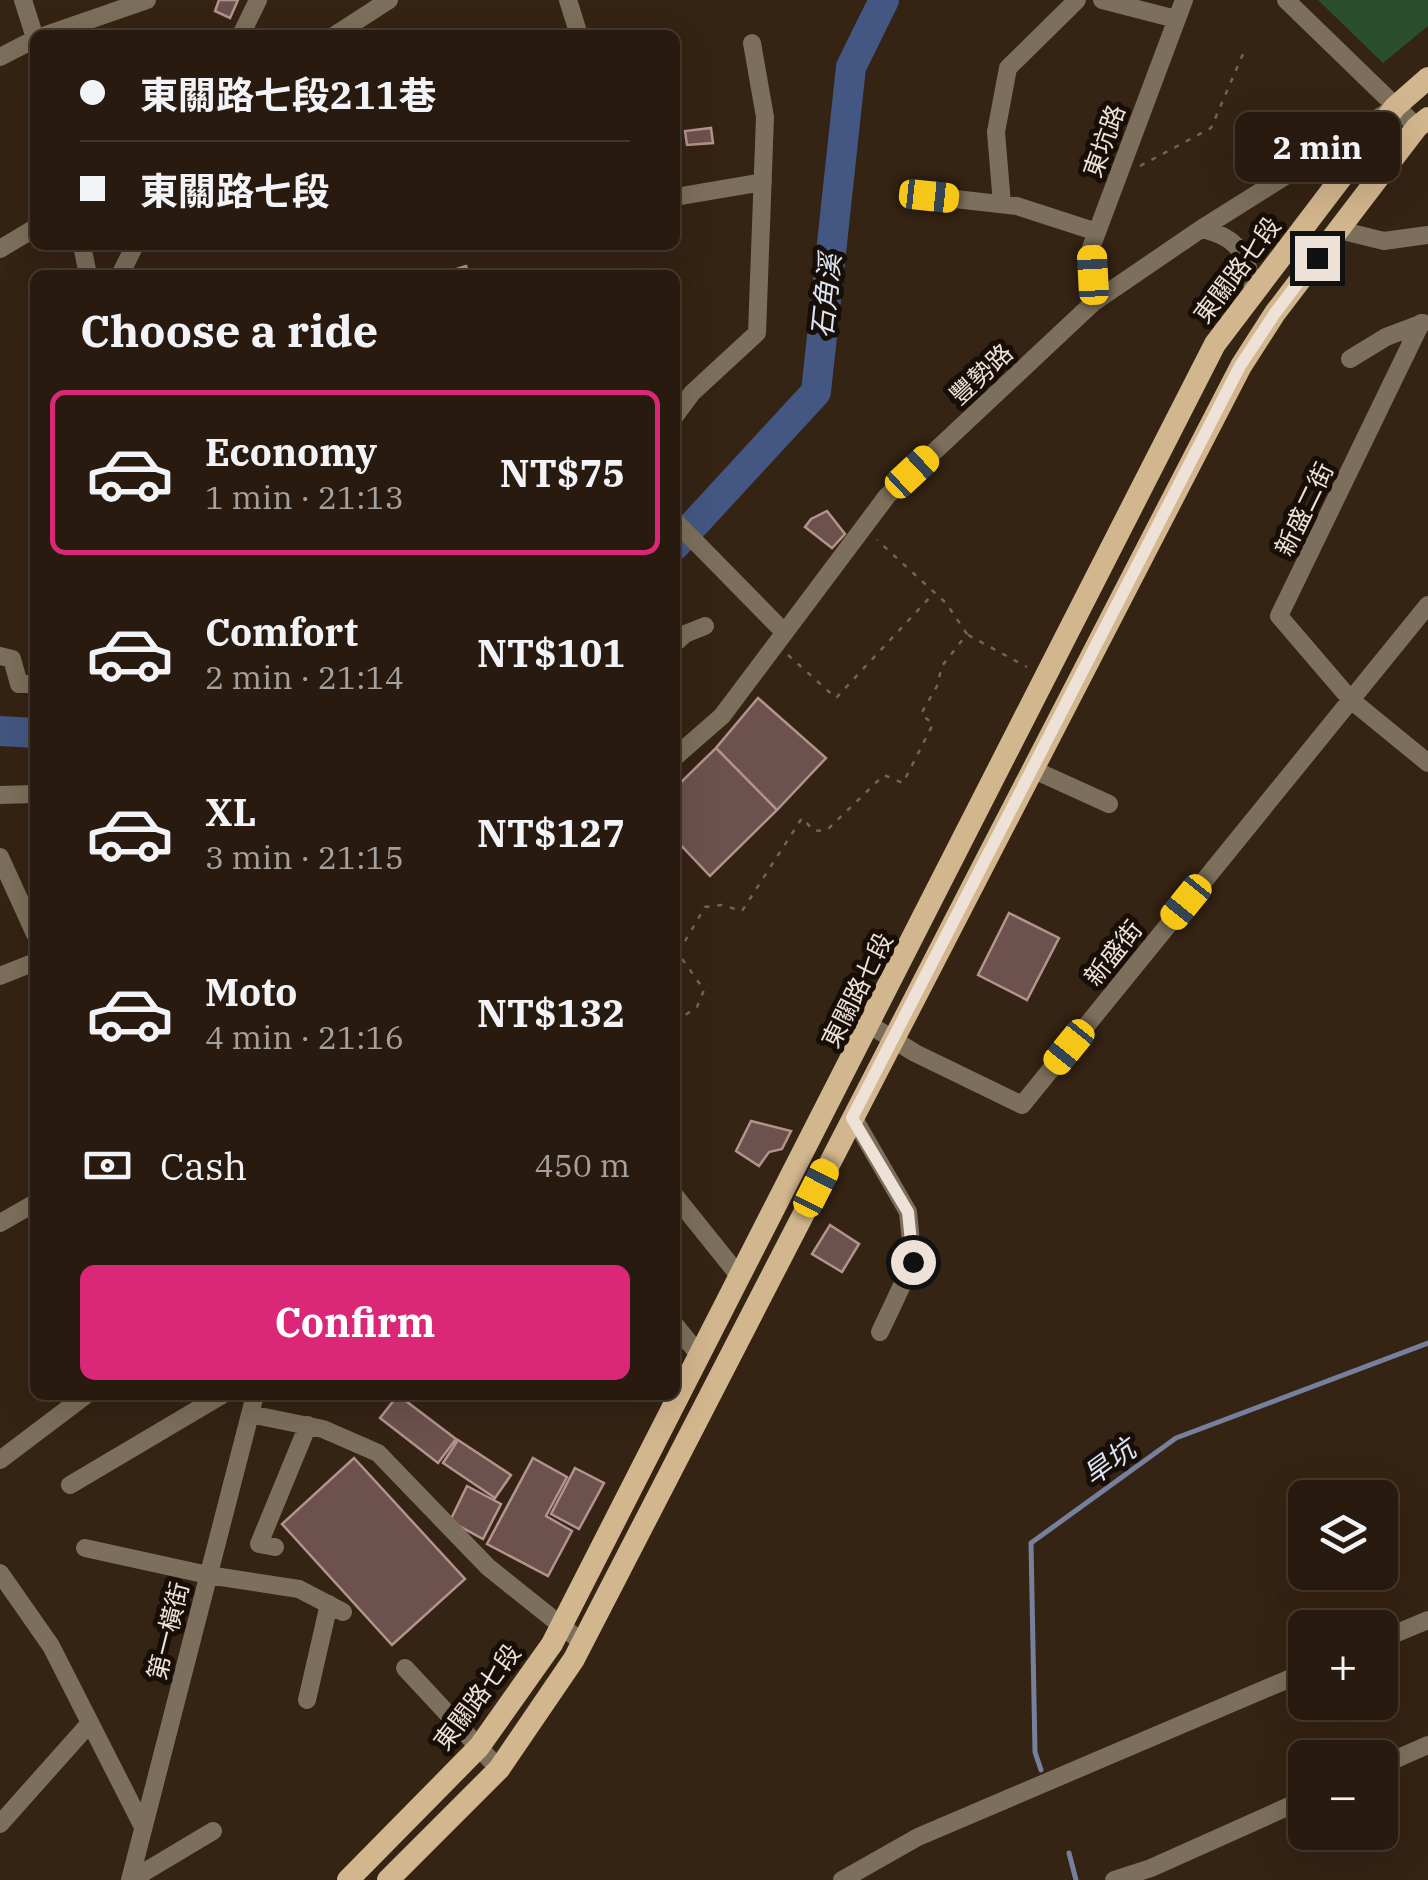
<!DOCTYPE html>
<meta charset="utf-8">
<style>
:root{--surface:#281a0e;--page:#34271c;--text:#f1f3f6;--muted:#a5a19e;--line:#44382e;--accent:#db2777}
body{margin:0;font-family:"IBM Plex Serif","Noto Sans TC",serif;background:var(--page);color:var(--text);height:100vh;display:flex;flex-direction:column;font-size:38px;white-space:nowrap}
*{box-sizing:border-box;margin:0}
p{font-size:32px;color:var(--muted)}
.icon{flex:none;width:55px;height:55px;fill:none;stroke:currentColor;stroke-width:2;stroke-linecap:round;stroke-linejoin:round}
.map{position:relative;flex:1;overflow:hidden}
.panel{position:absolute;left:30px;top:270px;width:650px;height:1130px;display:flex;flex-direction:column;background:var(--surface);border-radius:15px;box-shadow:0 10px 40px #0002,0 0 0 2px var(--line)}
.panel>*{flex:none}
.top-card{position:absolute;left:30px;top:30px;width:650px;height:220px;border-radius:15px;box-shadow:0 10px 40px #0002,0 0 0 2px var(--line);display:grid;align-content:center;height:220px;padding:0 50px;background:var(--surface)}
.tools{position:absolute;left:1288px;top:1480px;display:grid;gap:20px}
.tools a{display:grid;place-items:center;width:110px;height:110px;border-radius:15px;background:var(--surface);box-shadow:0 10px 40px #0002,0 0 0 2px var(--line);font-size:50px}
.end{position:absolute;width:45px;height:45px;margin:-22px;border:12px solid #eee1d7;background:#111;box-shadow:0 0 0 5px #111}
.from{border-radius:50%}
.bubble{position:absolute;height:70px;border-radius:15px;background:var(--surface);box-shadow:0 10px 40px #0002,0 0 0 2px var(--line);font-size:32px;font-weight:700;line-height:70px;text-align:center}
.car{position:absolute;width:30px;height:60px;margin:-30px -15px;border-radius:12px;box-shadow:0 0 8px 2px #0007;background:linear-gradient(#f5c518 24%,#345 0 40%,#f5c518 0 76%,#345 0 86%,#f5c518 0)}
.top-card b{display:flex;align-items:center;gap:35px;height:95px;font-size:38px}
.top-card b+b{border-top:2px solid var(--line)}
.top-card i{width:25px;height:25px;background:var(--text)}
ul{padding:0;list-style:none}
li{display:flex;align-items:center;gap:30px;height:165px;margin:0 20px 15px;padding:0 30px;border:5px solid transparent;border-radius:15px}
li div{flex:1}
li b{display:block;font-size:38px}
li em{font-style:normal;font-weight:700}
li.selected{border-color:var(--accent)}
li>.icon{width:90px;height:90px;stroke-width:1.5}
h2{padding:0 50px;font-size:45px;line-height:120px}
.pay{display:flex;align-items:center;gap:25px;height:110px;padding:0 50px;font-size:38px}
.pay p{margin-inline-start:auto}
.primary-button{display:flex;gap:20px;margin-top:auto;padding:20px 50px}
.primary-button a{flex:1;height:115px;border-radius:15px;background:var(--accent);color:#fff;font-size:40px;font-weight:700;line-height:115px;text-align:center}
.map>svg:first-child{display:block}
.green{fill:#2b4f2a}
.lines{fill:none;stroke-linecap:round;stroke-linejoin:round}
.stream{stroke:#76809c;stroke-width:5}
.river{stroke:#435782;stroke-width:30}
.building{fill:#6d514c;stroke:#b3938d;stroke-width:2.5}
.path{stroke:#746456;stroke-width:2.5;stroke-dasharray:5 8;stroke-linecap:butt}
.minor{stroke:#7c6f5b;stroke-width:18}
.major{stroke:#d2b68d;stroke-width:22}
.route{stroke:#eee1d7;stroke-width:12}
.labels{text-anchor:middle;stroke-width:10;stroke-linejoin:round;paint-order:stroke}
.street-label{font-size:25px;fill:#eee1d7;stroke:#170e08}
.water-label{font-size:28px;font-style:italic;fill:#dce3f2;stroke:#170e08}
</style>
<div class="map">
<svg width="1428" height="1880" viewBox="0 0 1428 1880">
<rect width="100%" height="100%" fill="#352313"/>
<path class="green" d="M1318,0h110v26l-45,37z"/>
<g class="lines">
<path class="stream" d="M1041,1770l-6,-18 -4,-209 145,-105 252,-95
M1069,1853l7,27"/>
<path class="river" d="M675,545l141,-153 35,-325 33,-67
M0,731l35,2"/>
</g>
<path class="building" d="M219,0h19l-8,18 -15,-7z
M711,128l2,15 -26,2 -2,-14z
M466,266l3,9h-32z
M827,511l18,23 -13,14 -27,-21 6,-8z
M758,698l68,60 -49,52 -61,-62z
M716,748l61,62 -67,66 -35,-37v-51z
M1009,913l50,25 -32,62 -49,-25z
M751,1121l40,10 -9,18 -13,3 -10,14 -23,-15z
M830,1225l29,19 -17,28 -30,-18z
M398,1395l58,44 -18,24 -58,-45z
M458,1440l53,35 -16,23 -52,-35z
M354,1458l111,121 -73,66 -110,-121z
M533,1458l34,19 -21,39 26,15 -24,45 -61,-32z
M575,1468l29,15 -25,46 -28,-15z
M467,1486l34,18 -18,35 -33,-18z"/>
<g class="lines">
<path class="path" d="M1140,166l71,-38 35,-81
M968,635l59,32
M788,655l48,43 97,-104
M675,1022l22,-15 7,-17 -26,-37 27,-46 17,-2 20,6 60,-93 12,13 13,-1 57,-55 19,8 30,-59 -12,-10 16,-28 5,-20 25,-32 -21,-31 -69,-63"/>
<path class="minor" d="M23,0l12,38
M568,0l11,35
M1102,0l74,19
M1286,0l131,127
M46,35l101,-35
M241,35l17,-35
M335,35l54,-35
M0,57l35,-18
M929,196l88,10 80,26
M675,197l88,-15
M1002,204l-6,-72 12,-64 69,-68
M1201,229c39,8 45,26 53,63
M1339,230l45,11 44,-6
M82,245l6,30
M0,249l35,-21
M120,275l15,-30
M1094,302l-3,-54 93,-248
M1421,323l-142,293 72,84 77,63
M1350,359l36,-22 37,-14
M675,416l17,-23 65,-60 8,-216 -13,-74
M675,521l109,111
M675,643l10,-9 20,-8
M0,656l12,3 7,25h16
M675,757l47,-41 165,-220 207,-194 107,-73 185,-116
M1032,769l77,35
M0,795l35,-1
M0,857l35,77
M0,976l35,-14
M870,1025l45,28 107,52 406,-500
M853,1117l55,95 5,50 -33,70
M675,1196l65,81
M0,1223l35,-20
M675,1325l25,31
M250,1414l73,15 55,24 110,114 95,76
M0,1460l86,-65
M70,1485l152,-90
M275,1547l-16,-3 49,-119
M85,1548l123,27 91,14 44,23
M0,1573l51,73 92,181
M1380,1640l48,-20
M405,1668l94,101
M307,1700l22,-96
M1380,1766l48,-21
M0,1824l90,-101
M130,1880l125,-485
M131,1880l82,-49
M842,1880l76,-43 387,-165
M1114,1880l37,-12 154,-69"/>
<path class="major" d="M348,1880l131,-133 73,-103 663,-1300 180,-237 33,-29
M388,1880l111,-111 75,-110 667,-1293 34,-53 142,-186 11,-9"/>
</g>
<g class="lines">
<path class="route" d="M913,1262l-5,-50 -56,-94 388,-752 35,-53 42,-55"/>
</g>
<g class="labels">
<g class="street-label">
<text transform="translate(1104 141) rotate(-70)" y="9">東坑路</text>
<text transform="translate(1237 270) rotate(-53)" y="9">東關路七段</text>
<text transform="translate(981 374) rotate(-43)" y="9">豐勢路</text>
<text transform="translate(1304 509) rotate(-64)" y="9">新盛二街</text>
<text transform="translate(1113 953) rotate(-51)" y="9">新盛街</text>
<text transform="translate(857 990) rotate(-63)" y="9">東關路七段</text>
<text transform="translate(168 1631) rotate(-76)" y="9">第一橫街</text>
<text transform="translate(477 1697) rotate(-53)" y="9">東關路七段</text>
</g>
<g class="water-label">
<text transform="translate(826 296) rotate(-84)" y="10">石角溪</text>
<text transform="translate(1109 1462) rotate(-36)" y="10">旱坑</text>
</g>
</g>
</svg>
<div class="tools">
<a><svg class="icon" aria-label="layers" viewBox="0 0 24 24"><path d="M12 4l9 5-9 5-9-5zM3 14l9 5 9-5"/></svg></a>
<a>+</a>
<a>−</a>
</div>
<i class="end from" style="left:913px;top:1262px"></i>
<i class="end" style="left:1317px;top:258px"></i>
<div class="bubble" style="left:1235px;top:112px;width:165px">2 min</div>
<i class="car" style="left:929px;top:196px;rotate:96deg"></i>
<i class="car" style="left:1093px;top:275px;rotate:357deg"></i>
<i class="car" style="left:912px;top:472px;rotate:47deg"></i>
<i class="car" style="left:1186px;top:902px;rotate:219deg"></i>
<i class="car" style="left:1069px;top:1047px;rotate:219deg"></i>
<i class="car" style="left:816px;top:1188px;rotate:27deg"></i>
<div class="top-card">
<b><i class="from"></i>東關路七段211巷</b>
<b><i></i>東關路七段</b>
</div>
<section class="panel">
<h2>Choose a ride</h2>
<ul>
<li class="selected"><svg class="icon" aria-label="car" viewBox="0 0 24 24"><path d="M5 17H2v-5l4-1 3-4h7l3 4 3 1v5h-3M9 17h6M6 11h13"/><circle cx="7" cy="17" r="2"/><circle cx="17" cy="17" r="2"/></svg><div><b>Economy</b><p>1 min · 21:13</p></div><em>NT$75</em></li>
<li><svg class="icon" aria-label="car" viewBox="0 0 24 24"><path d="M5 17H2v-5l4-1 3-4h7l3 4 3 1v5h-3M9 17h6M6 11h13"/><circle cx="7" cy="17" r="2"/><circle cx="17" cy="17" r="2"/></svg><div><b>Comfort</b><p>2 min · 21:14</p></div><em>NT$101</em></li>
<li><svg class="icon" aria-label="car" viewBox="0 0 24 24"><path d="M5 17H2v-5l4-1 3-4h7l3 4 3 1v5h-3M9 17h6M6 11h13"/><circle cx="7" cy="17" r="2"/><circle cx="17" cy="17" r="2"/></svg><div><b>XL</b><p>3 min · 21:15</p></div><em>NT$127</em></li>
<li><svg class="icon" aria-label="car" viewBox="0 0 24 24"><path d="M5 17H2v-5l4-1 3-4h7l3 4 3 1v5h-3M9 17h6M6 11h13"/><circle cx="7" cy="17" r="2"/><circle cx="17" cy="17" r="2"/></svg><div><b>Moto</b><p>4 min · 21:16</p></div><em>NT$132</em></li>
</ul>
<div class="pay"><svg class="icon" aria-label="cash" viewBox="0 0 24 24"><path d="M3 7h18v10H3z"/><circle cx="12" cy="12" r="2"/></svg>Cash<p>450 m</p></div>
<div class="primary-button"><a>Confirm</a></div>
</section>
</div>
